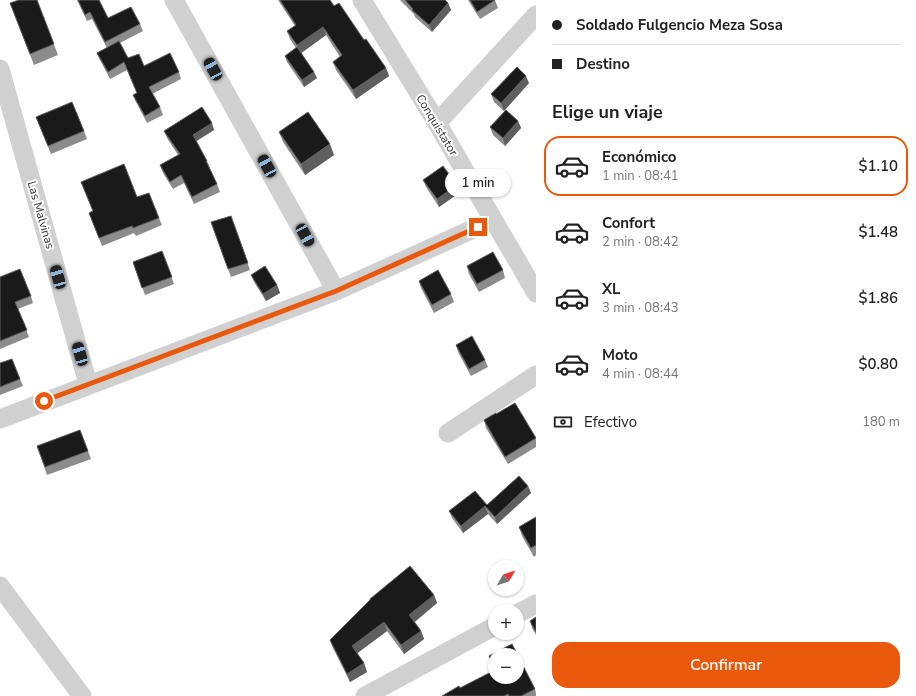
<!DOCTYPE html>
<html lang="es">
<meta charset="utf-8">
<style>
:root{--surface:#fff;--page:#f6f6f6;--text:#222;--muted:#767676;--line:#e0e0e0;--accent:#ea580c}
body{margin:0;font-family:"Nunito Sans",sans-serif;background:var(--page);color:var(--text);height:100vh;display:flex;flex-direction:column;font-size:15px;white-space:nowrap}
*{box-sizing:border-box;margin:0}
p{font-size:13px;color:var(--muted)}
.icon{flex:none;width:22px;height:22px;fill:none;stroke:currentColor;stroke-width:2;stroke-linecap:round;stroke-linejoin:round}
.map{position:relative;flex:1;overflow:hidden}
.drawer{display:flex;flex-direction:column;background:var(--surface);width:380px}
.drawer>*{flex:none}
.guide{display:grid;align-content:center;height:88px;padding:0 16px;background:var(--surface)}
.needle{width:26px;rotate:51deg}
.buttons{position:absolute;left:488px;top:560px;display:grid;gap:8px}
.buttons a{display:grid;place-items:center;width:36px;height:36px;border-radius:50%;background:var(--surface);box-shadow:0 1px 3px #0004;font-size:20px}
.end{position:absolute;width:18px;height:18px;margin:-9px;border:5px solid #ea580c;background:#fff;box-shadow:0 0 0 2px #fff}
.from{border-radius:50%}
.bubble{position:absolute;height:28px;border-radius:14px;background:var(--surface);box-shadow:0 1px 3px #0004;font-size:13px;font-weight:600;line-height:28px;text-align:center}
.car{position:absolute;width:12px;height:24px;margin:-12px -6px;border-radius:5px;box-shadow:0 0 3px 1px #0007;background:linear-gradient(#222 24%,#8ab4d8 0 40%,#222 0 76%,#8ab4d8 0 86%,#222 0)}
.guide b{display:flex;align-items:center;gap:14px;height:38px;font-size:15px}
.guide b+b{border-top:1px solid var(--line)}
.guide i{width:10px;height:10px;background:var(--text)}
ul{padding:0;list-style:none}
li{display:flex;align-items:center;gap:12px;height:60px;margin:0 8px 6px;padding:0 8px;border:2px solid transparent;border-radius:16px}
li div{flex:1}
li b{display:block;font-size:15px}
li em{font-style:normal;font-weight:600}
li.on{border-color:var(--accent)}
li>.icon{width:36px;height:36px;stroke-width:1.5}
h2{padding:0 16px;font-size:18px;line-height:48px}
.pay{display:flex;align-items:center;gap:10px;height:44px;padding:0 16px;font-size:15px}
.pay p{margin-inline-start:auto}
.primary-button{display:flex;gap:8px;margin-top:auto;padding:8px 16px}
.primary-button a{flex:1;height:46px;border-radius:16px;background:var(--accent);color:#fff;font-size:16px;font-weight:600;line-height:46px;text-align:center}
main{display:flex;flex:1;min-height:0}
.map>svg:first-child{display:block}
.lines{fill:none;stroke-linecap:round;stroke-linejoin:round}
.minor{stroke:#d0d0d0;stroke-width:19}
.wall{fill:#8c8c8c;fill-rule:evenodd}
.shaded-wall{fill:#5f5f5f}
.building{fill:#1a1a1a;stroke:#5f5f5f}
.route{stroke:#ea580c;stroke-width:5}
.labels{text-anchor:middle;stroke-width:4;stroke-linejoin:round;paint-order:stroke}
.street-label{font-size:12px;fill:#333;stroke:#fff}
</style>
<main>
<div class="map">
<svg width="536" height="696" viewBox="0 0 536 696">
<rect width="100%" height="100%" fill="#fff"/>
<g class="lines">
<path class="minor" d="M174,0l162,291
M362,0l75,123 99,170
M0,69l88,315
M437,123l99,-108
M0,419l336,-128 157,-71
M448,433l88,-58
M0,586l82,110
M517,614l19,-10
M365,696l130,-70"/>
</g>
<path class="wall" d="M37,0l21,55 -24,10 -20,-51z
M77,0h22l9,18 32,6 3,7 -23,12 8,15 16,8 35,6 2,7 -29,15 8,13 3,8 -16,8 -11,-21 -3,-7 4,-2 -10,-23 -17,9 -10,-19 -3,-7 10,-5 -15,-29 -5,2z
M278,0h52l4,6 30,34 22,28 3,8 -33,23 -20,-29 -3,-8 7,-5 -14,-22 -25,18 16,25 -13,9 -17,-25 -2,-6 11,-8 -6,-9 -3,-8 8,-5z
M400,0h45l3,3 3,7 -19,22 -17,-15 -1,-3z
M468,0h27l3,8 -18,11z
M529,83l-25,28 -10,-9 -3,-8z
M36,117l48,14 3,8 -36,15z
M518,121l3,7 -16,18 -12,-11 -3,-8z
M214,130l-18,11 11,20 3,7 7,16 3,8 -26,12 -10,-21 -11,6 -10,-16 -3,-8 18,-10 -11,-17 -3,-7z
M279,132l55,23 -29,20 -22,-33z
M423,180l34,5 2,8 -20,14 -13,-20z
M137,197l22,21 3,7 -26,11 -2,-3 -32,13 -13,-33z
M231,216l19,54 -19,7 -20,-55z
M162,251l12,33 -29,11 -12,-33z
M467,266l36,4 2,8 -26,14 -10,-18z
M251,275l26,10 3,8 -14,8 -12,-19z
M0,277l31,19 2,7 -15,6 11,28 -29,12z
M419,281l32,13 3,8 -20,11 -13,-25z
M456,345l29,15 3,7 -17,9 -13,-24z
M0,363l20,16 3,7 -23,9z
M496,414l40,24v9l-28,17 -22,-36 -2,-8z
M80,430l11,29 -44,16 -10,-29z
M528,486l3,7 -34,31 -9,-10 -25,19 -11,-15 -3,-7 38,-6z
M536,517v38l-2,2 -12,-21 -3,-9z
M434,595l3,8 -22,19 6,9 3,8 -20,15 -17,-23 -30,22 7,10 3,9 -17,10 -17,-34 -3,-8 40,-40v-1z
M536,617v18l-4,-7 -2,-7z
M512,644l23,45 1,4v3h-94l17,-10 1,2 35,-17 -6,-15zM495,655h22v22h-22z"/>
<path class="shaded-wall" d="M448,3l3,7 -19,22 -3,-7z
M323,27l3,8 -26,19 -3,-9z
M386,68l3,8 -33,23 -3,-9z
M314,72l3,6 -13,9 -2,-7z
M526,76l3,7 -25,28 -3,-8z
M518,121l3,7 -16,18 -2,-8z
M212,123l2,7 -19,12 -2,-7z
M330,144l4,11 -29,20 -4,-11z
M457,185l2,8 -20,14 -2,-8z
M277,285l3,8 -14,8 -3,-7z
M528,486l3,7 -34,31 -2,-7z
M485,506l3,8 -25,19 -2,-7z
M434,595l3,8 -24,20 -4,-8z
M384,622l3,9 -32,24 -3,-9z
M421,631l3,8 -20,15 -3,-9z
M364,663l3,9 -17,10 -3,-8z"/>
<path class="building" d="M19,0h18l17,44 -24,10 -20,-51z
M78,0h21l9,18 23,-11 9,17 -35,18 -15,-30 -5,3z
M280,0h50l4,6 5,-3 25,37 2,-1 20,29 -33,22 -20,-28 9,-7 -19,-28 -26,18 -10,-14 9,-6z
M405,0h40l3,3 -19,22 -17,-15 1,-1z
M470,0h25l-18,12z
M119,41l9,17 11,-4 5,12 26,-13 9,19 -30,15 11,20 -15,9 -12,-21 4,-2 -13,-31 -16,10 -11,-19z
M297,47l17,25 -12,8 -17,-24z
M517,67l9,9 -25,27 -10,-9z
M72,102l12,29 -36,15 -12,-29z
M202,107l10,16 -19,12 14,26h-1l11,23 -25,13 -11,-22 -11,7 -10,-17 20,-11 -16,-23z
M506,110l12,11 -15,17 -13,-11z
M308,112l22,32 -29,20 -22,-32z
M124,164l13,33 12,-4 10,25 -26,10 -1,-2 -33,12 -10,-25 4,-2 -12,-29z
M443,166l14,19 -20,14 -14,-19z
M231,216l17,47 -20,6 -17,-47z
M162,251l10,26 -30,11 -9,-26z
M493,252l10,18 -26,14 -10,-18z
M265,266l12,19 -14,9 -12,-19z
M20,269l11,27 -16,6 12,28 -27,11v-64z
M438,270l13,24 -19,11 -13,-24z
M472,336l13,24 -16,9 -13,-24z
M12,359l8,20 -20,8v-24z
M515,403l21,35 -31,19 -21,-37 12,-7v1z
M80,430l8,21 -43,16 -8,-21z
M519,476l9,10 -33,31 -10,-11 -24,20 -12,-15 26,-20 12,14z
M536,517v28l-5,3 -12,-21z
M410,566l24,29 -25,20 12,16 -20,14 -17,-23 -32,24 12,17 -17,11 -17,-34 40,-40v-1z
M536,617v15l-6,-11z
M512,644l23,45 -14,7h-12l-1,-2 -4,2h-62l17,-10 1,2 35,-18v7h22v-22h-22v14l-6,-13z"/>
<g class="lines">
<path class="route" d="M44,401l292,-110 142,-64"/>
</g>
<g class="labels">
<g class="street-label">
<text transform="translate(437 125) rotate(59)" y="4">Conquistator</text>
<text transform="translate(41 215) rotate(74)" y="4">Las Malvinas</text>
</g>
</g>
</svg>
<div class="buttons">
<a><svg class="needle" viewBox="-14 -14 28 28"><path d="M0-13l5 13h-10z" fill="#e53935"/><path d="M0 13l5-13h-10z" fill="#767676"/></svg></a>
<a>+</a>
<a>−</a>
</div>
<i class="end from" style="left:44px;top:401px"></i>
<i class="end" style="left:478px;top:227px"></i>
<div class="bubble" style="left:445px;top:169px;width:66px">1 min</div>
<i class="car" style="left:213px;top:69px;rotate:331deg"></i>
<i class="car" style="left:267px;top:166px;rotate:331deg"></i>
<i class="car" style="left:305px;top:235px;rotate:151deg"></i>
<i class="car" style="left:58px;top:277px;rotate:344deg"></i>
<i class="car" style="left:80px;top:354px;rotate:344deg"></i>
</div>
<section class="drawer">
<div class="guide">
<b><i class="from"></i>Soldado Fulgencio Meza Sosa</b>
<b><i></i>Destino</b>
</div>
<h2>Elige un viaje</h2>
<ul>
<li class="on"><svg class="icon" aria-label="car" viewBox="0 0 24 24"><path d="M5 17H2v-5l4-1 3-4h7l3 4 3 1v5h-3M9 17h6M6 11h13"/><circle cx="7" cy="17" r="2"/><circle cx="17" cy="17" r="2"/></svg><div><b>Económico</b><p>1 min · 08:41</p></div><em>$1.10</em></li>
<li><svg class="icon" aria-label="car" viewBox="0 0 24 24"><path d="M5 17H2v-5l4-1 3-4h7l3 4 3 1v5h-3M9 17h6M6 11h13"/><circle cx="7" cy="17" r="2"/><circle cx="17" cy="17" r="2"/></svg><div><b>Confort</b><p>2 min · 08:42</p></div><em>$1.48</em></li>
<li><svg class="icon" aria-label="car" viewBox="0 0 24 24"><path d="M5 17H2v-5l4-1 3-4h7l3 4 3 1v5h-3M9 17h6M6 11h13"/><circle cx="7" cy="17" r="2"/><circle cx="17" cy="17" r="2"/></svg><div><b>XL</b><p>3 min · 08:43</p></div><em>$1.86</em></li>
<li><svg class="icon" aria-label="car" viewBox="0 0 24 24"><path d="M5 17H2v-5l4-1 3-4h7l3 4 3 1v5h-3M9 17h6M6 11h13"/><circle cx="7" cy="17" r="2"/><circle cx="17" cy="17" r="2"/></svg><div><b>Moto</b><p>4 min · 08:44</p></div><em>$0.80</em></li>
</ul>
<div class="pay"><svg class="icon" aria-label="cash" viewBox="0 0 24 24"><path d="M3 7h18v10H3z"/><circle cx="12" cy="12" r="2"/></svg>Efectivo<p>180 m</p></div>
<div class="primary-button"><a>Confirmar</a></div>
</section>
</main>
